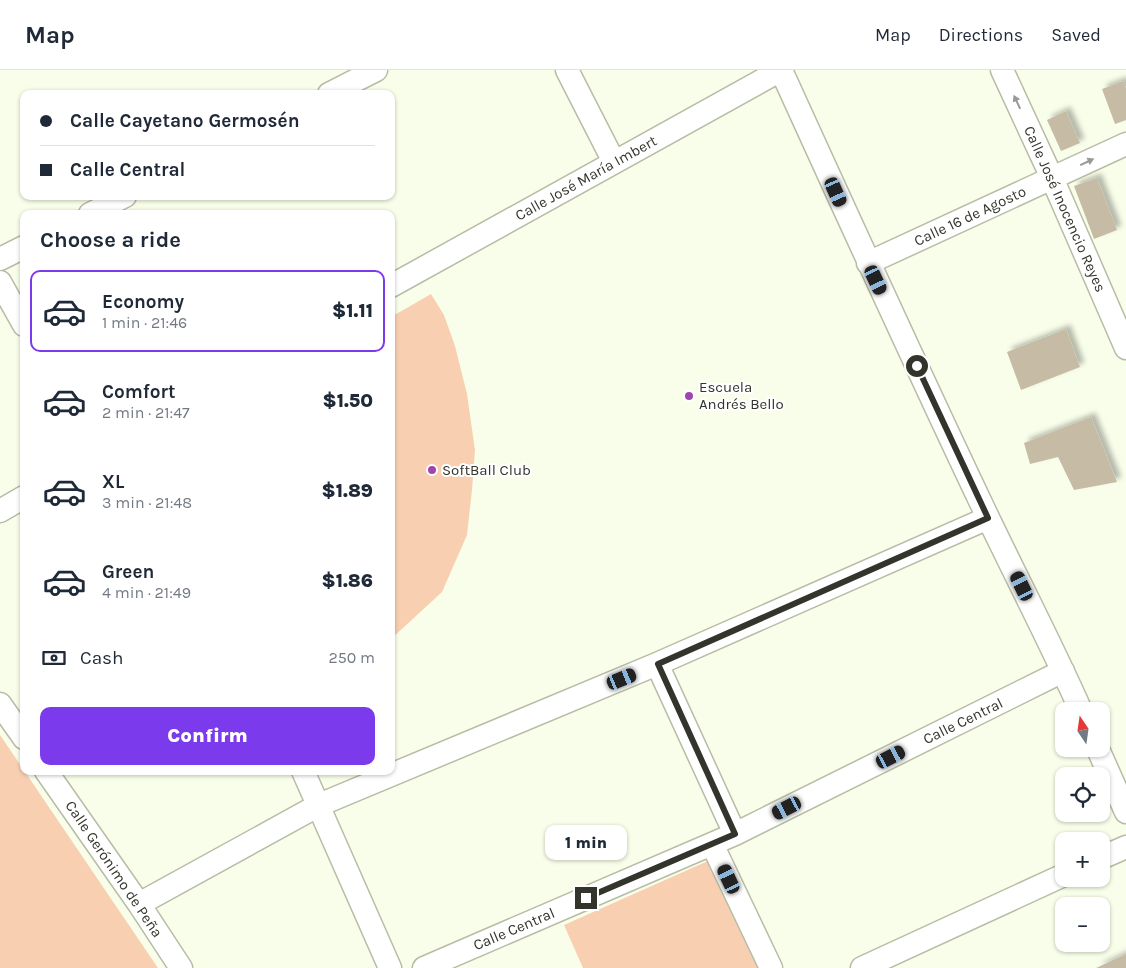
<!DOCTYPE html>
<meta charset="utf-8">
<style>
:root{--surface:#fff;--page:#f2f2f3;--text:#1f2937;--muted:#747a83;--line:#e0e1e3;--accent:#7c3aed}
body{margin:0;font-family:Karla,sans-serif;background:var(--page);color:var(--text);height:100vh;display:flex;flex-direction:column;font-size:19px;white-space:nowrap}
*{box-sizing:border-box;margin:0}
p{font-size:16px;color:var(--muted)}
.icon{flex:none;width:28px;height:28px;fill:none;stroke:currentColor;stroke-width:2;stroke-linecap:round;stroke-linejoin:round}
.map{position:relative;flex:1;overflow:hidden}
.drawer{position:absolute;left:20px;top:140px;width:375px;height:565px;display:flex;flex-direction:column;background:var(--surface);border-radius:10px;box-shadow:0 1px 4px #0004}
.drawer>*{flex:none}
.hud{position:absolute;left:20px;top:20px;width:375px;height:110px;border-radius:10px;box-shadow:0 1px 4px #0004;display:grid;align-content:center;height:110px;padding:0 20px;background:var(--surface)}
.needle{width:32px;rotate:347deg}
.controls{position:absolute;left:1055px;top:632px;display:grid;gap:10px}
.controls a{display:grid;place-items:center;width:55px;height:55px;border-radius:10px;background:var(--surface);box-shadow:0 1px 4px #0004;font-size:25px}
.end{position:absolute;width:22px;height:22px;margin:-11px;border:6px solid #33352c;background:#fff;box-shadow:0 0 0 2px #fff}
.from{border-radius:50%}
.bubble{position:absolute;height:35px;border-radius:10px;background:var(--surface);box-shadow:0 1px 4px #0004;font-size:16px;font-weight:800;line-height:35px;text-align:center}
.car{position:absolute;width:15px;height:30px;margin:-15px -8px;border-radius:6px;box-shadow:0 0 4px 1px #0007;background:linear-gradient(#222 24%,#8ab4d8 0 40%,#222 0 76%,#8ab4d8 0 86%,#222 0)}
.hud b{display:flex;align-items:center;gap:18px;height:48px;font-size:19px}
.hud b+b{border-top:1px solid var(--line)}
.hud i{width:12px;height:12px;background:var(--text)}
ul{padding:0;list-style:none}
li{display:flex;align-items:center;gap:15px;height:82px;margin:0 10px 8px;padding:0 10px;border:2px solid transparent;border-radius:10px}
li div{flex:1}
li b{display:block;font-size:19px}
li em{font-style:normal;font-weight:800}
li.active{border-color:var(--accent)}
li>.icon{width:45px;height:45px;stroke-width:1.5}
h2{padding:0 20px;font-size:22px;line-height:60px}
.pay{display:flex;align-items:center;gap:12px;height:55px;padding:0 20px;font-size:19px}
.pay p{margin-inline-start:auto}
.primary-button{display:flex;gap:10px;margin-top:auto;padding:10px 20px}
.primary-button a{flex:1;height:58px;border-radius:10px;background:var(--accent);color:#fff;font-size:20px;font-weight:800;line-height:58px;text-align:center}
header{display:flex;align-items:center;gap:30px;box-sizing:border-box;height:70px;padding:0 25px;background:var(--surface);border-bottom:1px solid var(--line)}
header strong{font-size:24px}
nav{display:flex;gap:28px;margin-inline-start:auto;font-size:18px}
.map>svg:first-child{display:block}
.green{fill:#f9cfb2}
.building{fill:#c6bba4;filter:url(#shadow)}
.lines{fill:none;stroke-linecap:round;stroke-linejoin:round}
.minor-casing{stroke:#b7bda5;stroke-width:25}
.minor{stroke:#fff;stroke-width:22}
.oneway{fill:#999a96}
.route{stroke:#33352c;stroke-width:6}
.poi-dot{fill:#9e45b0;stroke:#fff;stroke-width:2}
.labels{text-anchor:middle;stroke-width:4;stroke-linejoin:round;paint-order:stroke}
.street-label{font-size:15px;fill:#33352c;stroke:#fff}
.poi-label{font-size:15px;fill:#33352c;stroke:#fff;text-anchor:start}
</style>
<header>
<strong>Map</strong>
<nav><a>Map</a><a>Directions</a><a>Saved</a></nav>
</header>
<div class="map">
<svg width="1126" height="898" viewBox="0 0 1126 898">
<defs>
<filter id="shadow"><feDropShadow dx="4.5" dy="-4.5" stdDeviation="2.5" flood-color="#0004"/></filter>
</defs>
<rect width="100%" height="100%" fill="#f9feea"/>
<path class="green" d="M431,224l13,21 11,31 12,48 8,56 -3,40 -5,45 -25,57 -51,47v-322z
M0,665l158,233h-158z
M710,790l54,108h-181l-19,-43z"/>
<path class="building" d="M1123,11l3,8v31l-11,4 -13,-35z
M1066,41l14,32 -19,8 -14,-31z
M1097,108l20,52 -23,9 -20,-53z
M1066,259l14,38 -59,23 -14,-38z
M1091,347l26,65 -43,8 -16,-33 -28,7 -6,-21z
M1126,884v14h-30z"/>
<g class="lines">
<g class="minor-casing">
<path id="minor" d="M567,0l47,92
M781,0c66,145 132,290 200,433 33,70 69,138 100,208
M1002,0l50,108 74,170
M329,24l47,-24
M90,144l35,-18
M0,189l24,-12
M868,193l258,-119
M0,212l24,43
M391,216l390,-216
M0,441l24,-14
M657,594l78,170
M0,634l24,34
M1098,679l28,63
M46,701l93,133 42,64
M303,701l87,197
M712,774l59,124
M1101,788l25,-11
M139,834l180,-99 338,-141 331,-146
M424,898l311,-134 328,-163
M862,898l202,-93"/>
</g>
<use href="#minor" class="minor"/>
</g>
<defs><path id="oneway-solid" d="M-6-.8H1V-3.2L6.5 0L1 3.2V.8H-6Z" transform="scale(1.25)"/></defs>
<g class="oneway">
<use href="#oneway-solid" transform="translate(1017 32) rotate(-115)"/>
<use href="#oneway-solid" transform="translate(1087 92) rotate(-25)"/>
</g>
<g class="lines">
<path class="route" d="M586,828l149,-64 -77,-170 330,-146 -71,-152"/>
</g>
<g class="poi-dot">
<circle cx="689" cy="326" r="5"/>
<circle cx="432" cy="400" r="5"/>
</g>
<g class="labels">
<g class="street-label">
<text transform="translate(586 108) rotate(-29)" y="5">Calle José María Imbert</text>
<text transform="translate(1065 139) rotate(66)" y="5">Calle José Inocencio Reyes</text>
<text transform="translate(970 146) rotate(-25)" y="5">Calle 16 de Agosto</text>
<text transform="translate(963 651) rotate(-26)" y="5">Calle Central</text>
<text transform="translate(114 799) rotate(56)" y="5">Calle Gerónimo de Peña</text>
<text transform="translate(514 859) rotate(-23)" y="5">Calle Central</text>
</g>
<g class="poi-label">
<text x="699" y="322">Escuela<tspan x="699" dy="17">Andrés Bello</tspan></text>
<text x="442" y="405">SoftBall Club</text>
</g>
</g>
</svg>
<div class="controls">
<a><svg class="needle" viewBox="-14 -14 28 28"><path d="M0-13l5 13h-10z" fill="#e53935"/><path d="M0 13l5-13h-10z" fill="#747a83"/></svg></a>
<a><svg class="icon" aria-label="locate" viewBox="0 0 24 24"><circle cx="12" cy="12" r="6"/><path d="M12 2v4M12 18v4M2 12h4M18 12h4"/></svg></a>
<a>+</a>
<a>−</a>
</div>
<i class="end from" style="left:917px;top:296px"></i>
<i class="end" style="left:586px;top:828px"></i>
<div class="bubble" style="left:545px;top:755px;width:82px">1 min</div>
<i class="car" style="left:836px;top:122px;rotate:156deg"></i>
<i class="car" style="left:876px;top:210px;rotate:155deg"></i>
<i class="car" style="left:1022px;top:516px;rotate:334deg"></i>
<i class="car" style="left:622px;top:609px;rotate:68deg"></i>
<i class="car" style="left:891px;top:687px;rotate:63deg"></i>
<i class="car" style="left:787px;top:738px;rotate:243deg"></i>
<i class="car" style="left:729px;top:809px;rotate:335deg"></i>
<div class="hud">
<b><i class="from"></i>Calle Cayetano Germosén</b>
<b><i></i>Calle Central</b>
</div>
<section class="drawer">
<h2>Choose a ride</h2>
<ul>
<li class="active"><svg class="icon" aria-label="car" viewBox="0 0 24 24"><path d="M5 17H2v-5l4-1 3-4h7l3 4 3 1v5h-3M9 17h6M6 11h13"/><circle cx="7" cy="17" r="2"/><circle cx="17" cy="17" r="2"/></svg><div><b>Economy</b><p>1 min · 21:46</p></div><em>$1.11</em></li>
<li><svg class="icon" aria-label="car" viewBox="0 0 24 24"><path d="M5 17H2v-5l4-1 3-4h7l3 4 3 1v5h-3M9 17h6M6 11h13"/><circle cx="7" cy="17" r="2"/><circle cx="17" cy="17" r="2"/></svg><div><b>Comfort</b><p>2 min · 21:47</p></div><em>$1.50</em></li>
<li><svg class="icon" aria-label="car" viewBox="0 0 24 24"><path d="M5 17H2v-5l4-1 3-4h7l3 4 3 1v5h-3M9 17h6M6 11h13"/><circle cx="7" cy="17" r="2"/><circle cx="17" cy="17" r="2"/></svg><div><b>XL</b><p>3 min · 21:48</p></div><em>$1.89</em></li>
<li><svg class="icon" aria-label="car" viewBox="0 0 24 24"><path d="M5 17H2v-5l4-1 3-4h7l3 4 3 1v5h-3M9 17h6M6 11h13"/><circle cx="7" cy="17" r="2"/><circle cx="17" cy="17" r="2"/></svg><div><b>Green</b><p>4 min · 21:49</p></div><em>$1.86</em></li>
</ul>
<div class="pay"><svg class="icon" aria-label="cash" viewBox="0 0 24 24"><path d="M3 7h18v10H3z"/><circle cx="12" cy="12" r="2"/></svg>Cash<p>250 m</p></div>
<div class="primary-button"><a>Confirm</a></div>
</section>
</div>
